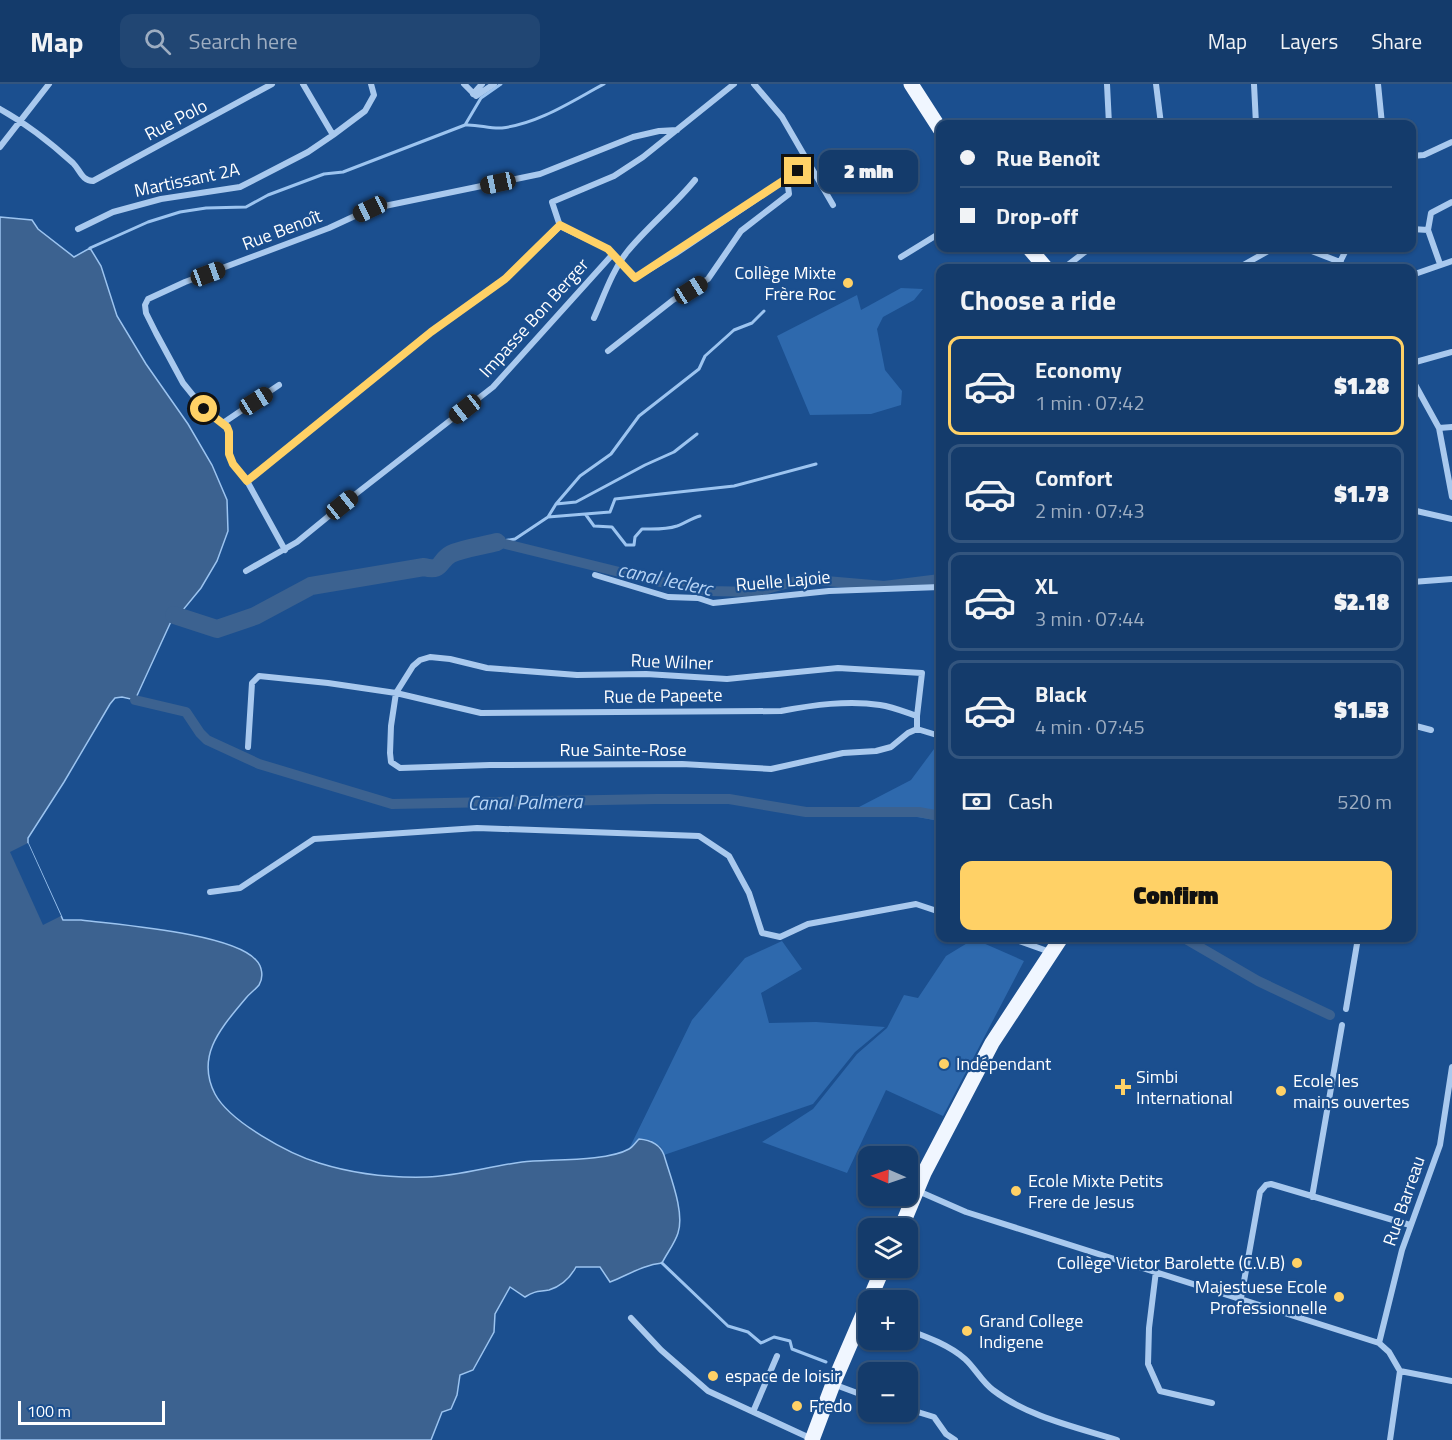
<!DOCTYPE html>
<meta charset="utf-8">
<style>
:root{--surface:#143b6b;--page:#214673;--text:#f1f3f6;--muted:#9dadc1;--line:#33557e;--accent:#ffd166}
body{margin:0;font-family:"Titillium Web",sans-serif;background:var(--page);color:var(--text);height:100vh;display:flex;flex-direction:column;font-size:22px;white-space:nowrap}
*{box-sizing:border-box;margin:0}
p{font-size:20px;color:var(--muted)}
.icon{flex:none;width:33px;height:33px;fill:none;stroke:currentColor;stroke-width:2;stroke-linecap:round;stroke-linejoin:round}
.map{position:relative;flex:1;overflow:hidden}
.details{position:absolute;left:936px;top:180px;width:480px;height:678px;display:flex;flex-direction:column;background:var(--surface);border-radius:12px;box-shadow:0 2px 4px #0004,0 0 0 2px var(--line)}
.details>*{flex:none}
.hud{position:absolute;left:936px;top:36px;width:480px;height:132px;border-radius:12px;box-shadow:0 2px 4px #0004,0 0 0 2px var(--line);display:grid;align-content:center;height:132px;padding:0 24px;background:var(--surface)}
.needle{width:39px;rotate:272deg}
.tools{position:absolute;left:858px;top:1062px;display:grid;gap:12px}
.tools a{display:grid;place-items:center;width:60px;height:60px;border-radius:12px;background:var(--surface);box-shadow:0 2px 4px #0004,0 0 0 2px var(--line);font-size:30px}
.scale{position:absolute;left:18px;bottom:15px;width:147px;box-sizing:border-box;padding-left:6px;border:3px solid #fff;border-top:0;font-size:16px;line-height:21px;white-space:nowrap;color:#fff;-webkit-text-stroke:4px #1b4f8f;paint-order:stroke}
.end{position:absolute;width:27px;height:27px;margin:-14px;border:8px solid #ffd166;background:#111;box-shadow:0 0 0 3px #111}
.from{border-radius:50%}
.bubble{position:absolute;height:42px;border-radius:12px;background:var(--surface);box-shadow:0 2px 4px #0004,0 0 0 2px var(--line);font-size:20px;font-weight:800;line-height:42px;text-align:center}
.car{position:absolute;width:18px;height:36px;margin:-18px -9px;border-radius:8px;box-shadow:0 0 4px 2px #0007;background:linear-gradient(#222 24%,#8ab4d8 0 40%,#222 0 76%,#8ab4d8 0 86%,#222 0)}
.hud b{display:flex;align-items:center;gap:21px;height:57px;font-size:22px}
.hud b+b{border-top:2px solid var(--line)}
.hud i{width:15px;height:15px;background:var(--text)}
ul{padding:0;list-style:none}
li{display:flex;align-items:center;gap:18px;height:99px;margin:0 12px 9px;padding:0 12px;border:3px solid var(--line);border-radius:12px}
li div{flex:1}
li b{display:block;font-size:22px}
li em{font-style:normal;font-weight:800}
li.current{border-color:var(--accent)}
li>.icon{width:54px;height:54px;stroke-width:1.5}
h2{padding:0 24px;font-size:27px;line-height:72px}
.pay{display:flex;align-items:center;gap:15px;height:66px;padding:0 24px;font-size:22px}
.pay p{margin-inline-start:auto}
.cta{display:flex;gap:12px;margin-top:auto;padding:12px 24px}
.cta a{flex:1;height:69px;border-radius:12px;background:var(--accent);color:#111;font-size:24px;font-weight:800;line-height:69px;text-align:center}
header{display:flex;align-items:center;gap:36px;box-sizing:border-box;height:84px;padding:0 30px;background:var(--surface);border-bottom:2px solid var(--line)}
header strong{font-size:28px}
nav{display:flex;gap:33px;margin-inline-start:auto;font-size:21px}
.search{width:420px;height:54px;background:var(--page);display:flex;align-items:center;gap:15px;box-sizing:border-box;padding:0 21px;border-radius:12px;color:var(--muted);font-size:22px}
.map>svg:first-child{display:block}
.green{fill:#2e69ad}
.water{fill:#3c6290;stroke:#9cc4f0;stroke-width:1.5}
.pier{fill:#1b4f8f}
.lines{fill:none;stroke-linecap:round;stroke-linejoin:round}
.stream{stroke:#9cc4f0;stroke-width:3}
.canal{stroke:#3c6290;stroke-width:10}
.river{stroke:#3c6290;stroke-width:18}
.street{stroke:#a9c9ee;stroke-width:6}
.primary{stroke:#f0f6ff;stroke-width:15}
.route{stroke:#ffd166;stroke-width:8}
.poi-dot{fill:#ffd166;stroke:#1b4f8f;stroke-width:2}
.labels{text-anchor:middle;stroke-width:4.5;stroke-linejoin:round;paint-order:stroke}
.street-label{font-size:18px;fill:#fff;stroke:#1b4f8f}
.poi-label{font-size:18px;fill:#fff;stroke:#1b4f8f;text-anchor:start}
.water-label{font-size:20px;font-style:italic;fill:#b5d3f5;stroke:#1b4f8f}
</style>
<header>
<strong>Map</strong>
<div class="search"><svg class="icon" aria-label="search" viewBox="0 0 24 24"><circle cx="10" cy="10" r="6"/><path d="M15 15l6 6"/></svg>Search here</div>
<nav><a>Map</a><a>Layers</a><a>Share</a></nav>
</header>
<div class="map">
<svg width="1452" height="1356" viewBox="0 0 1452 1356">
<rect width="100%" height="100%" fill="#1b4f8f"/>
<path class="green" d="M901,204l22,1 -9,11 -31,17 -6,12 8,41 17,21 -1,14 -30,9 -61,1 -33,-79 80,-41 4,15z
M940,657v80l-81,-14 52,-27z
M974,855l50,22 -81,155 -57,-26 -39,83 -85,-31 51,-33 44,-55 30,-26 17,-33 14,3 28,-42z
M782,857l20,28 -41,24 8,30 47,-1 69,5 -30,25 -42,52 -149,51 -3,-8 -11,-7 -21,9 63,-129 53,-62z"/>
<path class="water" d="M0,133l32,3 6,9 36,28 16,-9 11,18 16,50 29,48 42,60 24,41 15,35 1,31 -11,30 -16,27 -18,22 -9,5 -39,85 -13,-3 -7,1 -5,6 -46,78 -36,56v5l35,77h18c38,5 151,13 175,40 6,6 8,17 3,25 -4,5 -9,8 -13,13 -24,29 -51,57 -31,96 15,28 74,60 104,69 35,11 73,15 108,14 32,-1 63,-11 95,-15 27,-3 84,0 107,-13 4,-2 7,-7 10,-10 12,1 21,5 25,16 6,21 21,57 14,78 -3,10 -11,20 -16,30 -19,2 -34,12 -52,19l-10,-15h-24c-6,11 -14,19 -27,23 -10,2 -13,0 -24,7l-15,-10 -15,27 -1,18 -21,38 -13,5 -3,20 -6,14 -9,3 -11,28h-431z"/>
<path class="pier" d="M28,759l33,73 -18,9 -33,-73z"/>
<g class="lines">
<path class="stream" d="M465,41c13,-1 24,4 37,3 38,-5 70,-27 102,-44
M90,164l58,-26 32,-10 26,-4 40,-1 22,-12 56,-21 19,-2 122,-47 16,-27 20,-14
M556,420l24,-28 31,-22 28,-38 60,-47 6,-13 29,-26 18,-7 12,-12
M586,431l8,11 18,1 14,18h8l1,-8 7,-8c12,0 23,1 35,-3 8,-3 15,-8 23,-10
M548,433l62,-5 5,-13 119,-13 82,-22
M497,458l18,-3 33,-22 8,-13 20,-2 69,-37 29,-13 23,-18
M662,1179l66,63 20,6 13,11 13,-6 16,4 2,8 34,13"/>
<path class="canal" d="M497,458l159,39 53,10 47,1 47,-13 81,7 56,-7
M135,616l51,12 14,21 7,7 52,24 133,40 264,-5h73l77,13h113l21,4
M1184,854l74,43 72,34"/>
<path class="river" d="M174,531l43,14 38,-13 56,-30 113,-19c19,5 14,-6 27,-13 13,-6 32,-8 46,-12"/>
<path class="street" d="M303,0l30,51
M464,0l12,12 18,-12
M734,0l-91,73 -29,19 -62,26 8,24 48,23 27,29 40,-24 135,-91
M754,0l28,33 51,88
M1107,0l2,40
M1156,0l5,40
M1254,0l2,40
M1378,0l4,40
M473,10l9,-10
M0,25c27,15 50,33 73,54 7,7 9,18 20,18l179,-97
M0,63l49,-63
M1412,72l12,-1 28,-13
M78,145l35,-17 48,-13 79,-12 68,-35 25,-17 32,-24 9,-16 -3,-11
M1412,145l16,1 12,34
M1428,146l3,-17 21,-11
M1304,164l36,14 6,6
M901,173l39,-24
M1340,178l7,-14
M1064,184l26,-20
M1238,184l32,-18 12,-2
M1412,191l40,-14
M594,234c10,-22 18,-47 33,-66 21,-26 47,-46 68,-72
M608,267l65,-51 35,-21 33,-48 48,-37 -2,-15
M1412,279l40,-11
M1412,295l27,49 13,69
M223,339l56,-38
M1439,344l13,-1
M247,397l184,-149 74,-53 55,-53
M1412,426l40,9
M285,466l-38,-69 -14,-17 -4,-10v-22l-2,-5 -23,-18 -21,-26 -27,-50 -10,-20 -1,-8 3,-6 37,-17 144,-54 41,-19 170,-35 93,-37 26,-6 18,-1
M246,487l51,-29 60,-49 136,-106 119,-132
M595,491l73,22 30,1 15,5 116,-12 111,-4
M1412,498l40,-3
M1412,641l19,5
M917,645l-9,4 -17,14 -15,4 -33,2 -72,16 -89,-5 -192,1 -90,3 -9,-6 -1,-9 1,-27 5,-33 17,-27 7,-6 10,-3 20,2 37,9 90,7 69,-1 81,5 111,-11 84,5 -5,43
M917,645l23,7
M248,663l4,-64 7,-7 69,7 68,10 85,20 300,-2c32,-6 67,-11 99,-6 13,2 25,7 37,11v13
M210,808l30,-4 74,-49 163,-11 222,8 30,20 20,37 13,40 18,4 28,-13 108,-20 24,8
M1011,854l39,14
M1346,925l12,-71
M918,1107l48,21 413,131 10,9 11,19 -10,69
M1312,1113l30,-172
M1156,1187l-7,57 -1,36 12,27 52,12
M1241,1214l19,-106 6,-7 5,-1 139,41
M631,1234l30,32 47,41 104,48
M908,1246c19,7 41,15 57,29 10,9 17,23 28,31 35,27 83,37 124,50
M1379,1259l23,-93 38,-105 12,-78
M1400,1287l52,10
M833,1300l35,13
M908,1325l26,8 12,17 9,6
M753,1328l24,-56"/>
<path class="primary" d="M911,0l29,45
M1029,164l17,20
M901,1144l23,-55 68,-130 69,-105
M812,1356l21,-56 50,-116"/>
</g>
<g class="lines">
<path class="route" d="M204,325l23,18 2,5v22l4,10 14,17 184,-149 74,-53 55,-54 48,24 27,29 163,-107"/>
</g>
<g class="poi-dot">
<circle cx="848" cy="199" r="6"/>
<circle cx="944" cy="980" r="6"/>
<path d="M1120 994h6v6h6v6h-6v6h-6v-6h-6v-6h6z"/>
<circle cx="1281" cy="1007" r="6"/>
<circle cx="1016" cy="1107" r="6"/>
<circle cx="1297" cy="1179" r="6"/>
<circle cx="1339" cy="1213" r="6"/>
<circle cx="967" cy="1247" r="6"/>
<circle cx="713" cy="1292" r="6"/>
<circle cx="797" cy="1322" r="6"/>
</g>
<g class="labels">
<g class="street-label">
<text transform="translate(176 36) rotate(-28)" y="6">Rue Polo</text>
<text transform="translate(187 96) rotate(-12)" y="6">Martissant 2A</text>
<text transform="translate(282 146) rotate(-21)" y="6">Rue Benoît</text>
<text transform="translate(534 234) rotate(-48)" y="6">Impasse Bon Berger</text>
<text transform="translate(783 497) rotate(-5)" y="6">Ruelle Lajoie</text>
<text transform="translate(672 578) rotate(2)" y="6">Rue Wilner</text>
<text transform="translate(663 612) rotate(-1)" y="6">Rue de Papeete</text>
<text x="623" y="672">Rue Sainte-Rose</text>
<text transform="translate(1404 1117) rotate(-71)" y="6">Rue Barreau</text>
</g>
<g class="poi-label">
<text x="836" y="195" text-anchor="end">Collège Mixte<tspan x="836" dy="21">Frère Roc</tspan></text>
<text x="956" y="986">Indépendant</text>
<text x="1136" y="999">Simbi<tspan x="1136" dy="21">International</tspan></text>
<text x="1293" y="1003">Ecole les<tspan x="1293" dy="21">mains ouvertes</tspan></text>
<text x="1028" y="1103">Ecole Mixte Petits<tspan x="1028" dy="21">Frere de Jesus</tspan></text>
<text x="1285" y="1185" text-anchor="end">Collège Victor Barolette (C.V.B)</text>
<text x="1327" y="1209" text-anchor="end">Majestuese Ecole<tspan x="1327" dy="21">Professionnelle</tspan></text>
<text x="979" y="1243">Grand College<tspan x="979" dy="21">Indigene</tspan></text>
<text x="725" y="1298">espace de loisir</text>
<text x="809" y="1328">Fredo</text>
</g>
<g class="water-label">
<text transform="translate(665 495) rotate(12)" y="7">canal leclerc</text>
<text transform="translate(525 718) rotate(-1)" y="7">Canal Palmera</text>
</g>
</g>
</svg>
<div class="tools">
<a><svg class="needle" viewBox="-14 -14 28 28"><path d="M0-13l5 13h-10z" fill="#e53935"/><path d="M0 13l5-13h-10z" fill="#9dadc1"/></svg></a>
<a><svg class="icon" aria-label="layers" viewBox="0 0 24 24"><path d="M12 4l9 5-9 5-9-5zM3 14l9 5 9-5"/></svg></a>
<a>+</a>
<a>−</a>
</div>
<div class="scale">100 m</div>
<i class="end from" style="left:204px;top:325px"></i>
<i class="end" style="left:798px;top:87px"></i>
<div class="bubble" style="left:819px;top:66px;width:99px">2 min</div>
<i class="car" style="left:498px;top:99px;rotate:258deg"></i>
<i class="car" style="left:370px;top:125px;rotate:245deg"></i>
<i class="car" style="left:208px;top:190px;rotate:70deg"></i>
<i class="car" style="left:691px;top:206px;rotate:58deg"></i>
<i class="car" style="left:256px;top:317px;rotate:58deg"></i>
<i class="car" style="left:465px;top:325px;rotate:232deg"></i>
<i class="car" style="left:342px;top:421px;rotate:51deg"></i>
<div class="hud">
<b><i class="from"></i>Rue Benoît</b>
<b><i></i>Drop-off</b>
</div>
<section class="details">
<h2>Choose a ride</h2>
<ul>
<li class="current"><svg class="icon" aria-label="car" viewBox="0 0 24 24"><path d="M5 17H2v-5l4-1 3-4h7l3 4 3 1v5h-3M9 17h6M6 11h13"/><circle cx="7" cy="17" r="2"/><circle cx="17" cy="17" r="2"/></svg><div><b>Economy</b><p>1 min · 07:42</p></div><em>$1.28</em></li>
<li><svg class="icon" aria-label="car" viewBox="0 0 24 24"><path d="M5 17H2v-5l4-1 3-4h7l3 4 3 1v5h-3M9 17h6M6 11h13"/><circle cx="7" cy="17" r="2"/><circle cx="17" cy="17" r="2"/></svg><div><b>Comfort</b><p>2 min · 07:43</p></div><em>$1.73</em></li>
<li><svg class="icon" aria-label="car" viewBox="0 0 24 24"><path d="M5 17H2v-5l4-1 3-4h7l3 4 3 1v5h-3M9 17h6M6 11h13"/><circle cx="7" cy="17" r="2"/><circle cx="17" cy="17" r="2"/></svg><div><b>XL</b><p>3 min · 07:44</p></div><em>$2.18</em></li>
<li><svg class="icon" aria-label="car" viewBox="0 0 24 24"><path d="M5 17H2v-5l4-1 3-4h7l3 4 3 1v5h-3M9 17h6M6 11h13"/><circle cx="7" cy="17" r="2"/><circle cx="17" cy="17" r="2"/></svg><div><b>Black</b><p>4 min · 07:45</p></div><em>$1.53</em></li>
</ul>
<div class="pay"><svg class="icon" aria-label="cash" viewBox="0 0 24 24"><path d="M3 7h18v10H3z"/><circle cx="12" cy="12" r="2"/></svg>Cash<p>520 m</p></div>
<div class="cta"><a>Confirm</a></div>
</section>
</div>
